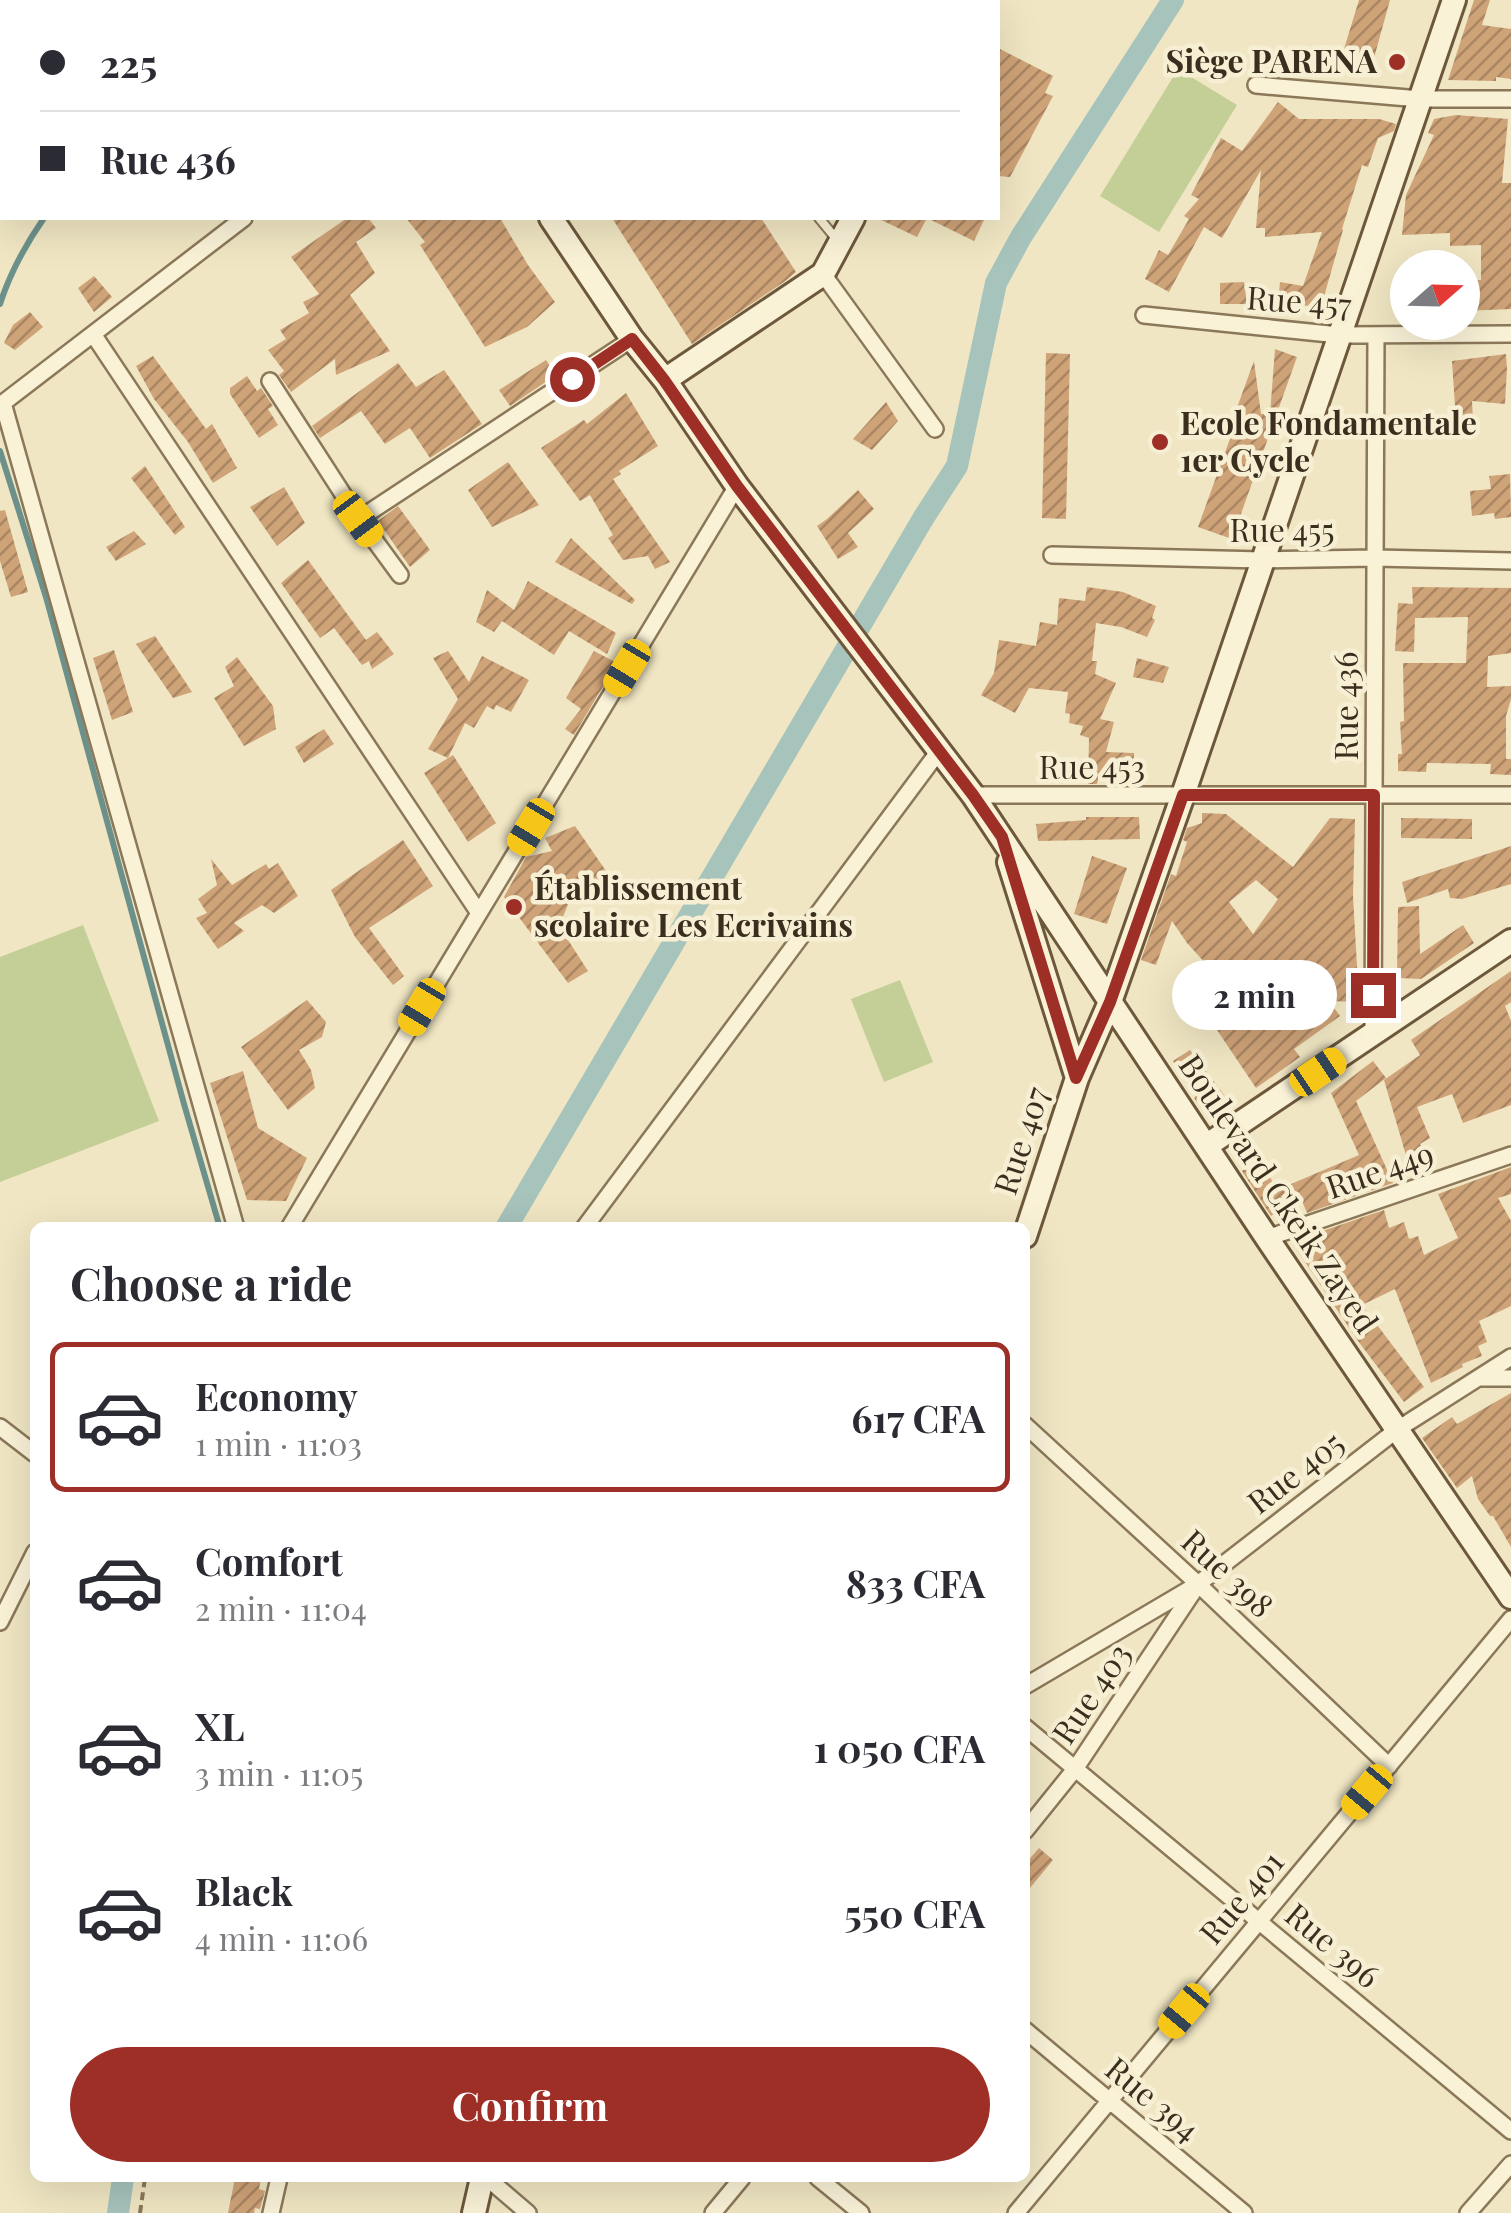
<!DOCTYPE html>
<meta charset="utf-8">
<style>
:root{--surface:#fff;--page:#f7f7f7;--text:#2b2b33;--muted:#7c7c81;--line:#e1e1e2;--accent:#9d2f27}
body{margin:0;font-family:"Playfair Display",serif;background:var(--page);color:var(--text);height:100vh;display:flex;flex-direction:column;font-size:38px;white-space:nowrap}
*{box-sizing:border-box;margin:0}
p{font-size:32px;color:var(--muted)}
.icon{flex:none;width:55px;height:55px;fill:none;stroke:currentColor;stroke-width:2;stroke-linecap:round;stroke-linejoin:round}
.map{position:relative;flex:1;overflow:hidden}
.sheet{position:absolute;left:30px;top:1222px;width:1000px;height:960px;display:flex;flex-direction:column;background:var(--surface);border-radius:15px;box-shadow:0 10px 40px #0002}
.sheet>*{flex:none}
.top-card{position:absolute;left:0px;top:0px;width:1000px;height:220px;box-shadow:0 10px 40px #0002;display:grid;align-content:center;height:220px;padding:0 40px;background:var(--surface)}
.needle{width:65px;rotate:70deg}
.buttons{position:absolute;left:1390px;top:250px;display:grid;gap:20px}
.buttons a{display:grid;place-items:center;width:90px;height:90px;border-radius:50%;background:var(--surface);box-shadow:0 10px 40px #0002;font-size:50px}
.end{position:absolute;width:45px;height:45px;margin:-22px;border:12px solid #9d2f27;background:#fff;box-shadow:0 0 0 5px #fff}
.from{border-radius:50%}
.bubble{position:absolute;height:70px;border-radius:35px;background:var(--surface);box-shadow:0 10px 40px #0002;font-size:32px;font-weight:700;line-height:70px;text-align:center}
.car{position:absolute;width:30px;height:60px;margin:-30px -15px;border-radius:12px;box-shadow:0 0 8px 2px #0007;background:linear-gradient(#f5c518 24%,#345 0 40%,#f5c518 0 76%,#345 0 86%,#f5c518 0)}
.top-card b{display:flex;align-items:center;gap:35px;height:95px;font-size:38px}
.top-card b+b{border-top:2px solid var(--line)}
.top-card i{width:25px;height:25px;background:var(--text)}
ul{padding:0;list-style:none}
li{display:flex;align-items:center;gap:30px;height:150px;margin:0 20px 15px;padding:0 20px;border:5px solid transparent;border-radius:15px}
li div{flex:1}
li b{display:block;font-size:38px}
li em{font-style:normal;font-weight:700}
li.current{border-color:var(--accent)}
li>.icon{width:90px;height:90px;stroke-width:1.5}
h2{padding:0 40px;font-size:45px;line-height:120px}
.action{display:flex;gap:20px;margin-top:auto;padding:20px 40px}
.action a{flex:1;height:115px;border-radius:60px;background:var(--accent);color:#fff;font-size:40px;font-weight:700;line-height:115px;text-align:center}
.map>svg:first-child{display:block}
.pitch{fill:#c4cf97}
.lines{fill:none;stroke-linecap:round;stroke-linejoin:round}
.stream{stroke:#6c918b;stroke-width:6}
.canal{stroke:#a6c3bc;stroke-width:22}
.building{fill:url(#building-hatch);fill-rule:evenodd}
.lane-casing{stroke:#8b7859;stroke-width:12}
.street-casing{stroke:#8b7859;stroke-width:20}
.secondary-casing{stroke:#6d583c;stroke-width:28}
.path{stroke:#8b7859;stroke-width:4;stroke-dasharray:8 5;stroke-linecap:butt}
.lane{stroke:#faf2d7;stroke-width:8}
.street{stroke:#faf2d7;stroke-width:15}
.secondary{stroke:#faf2d7;stroke-width:22}
.route{stroke:#9d2f27;stroke-width:12}
.poi-dot{fill:#9d2f27;stroke:#f7efd3;stroke-width:4}
.labels{text-anchor:middle;stroke-width:9;stroke-linejoin:round;paint-order:stroke}
.poi-label{font-size:32px;font-weight:bold;fill:#3a2e1e;stroke:#f7efd3;text-anchor:start}
.street-label{font-size:32px;fill:#3a2e1e;stroke:#f7efd3}
</style>
<div class="map">
<svg width="1511" height="2213" viewBox="0 0 1511 2213">
<defs>
<pattern id="building-hatch" width="6" height="6" patternUnits="userSpaceOnUse" patternTransform="scale(2.5)"><rect width="6" height="6" fill="#cfa378"/><path d="M-1 1l2-2M0 6l6-6M5 7l2-2" fill="none" stroke="#a98562"/></pattern>
</defs>
<rect width="100%" height="100%" fill="#f0e6c3"/>
<path class="pitch" d="M1178,69l59,36 -78,127 -59,-36z
M83,925l76,196 -159,61v-225z
M900,980l33,82 -49,20 -33,-83z"/>
<g class="lines">
<path class="stream" d="M189,2l2,-2
M0,304c10,-31 26,-60 44,-86
M0,451l46,146 138,507 36,124"/>
<path class="canal" d="M506,1228l418,-711 33,-51 39,-183 25,-46 152,-237
M118,2213l5,-35"/>
</g>
<path class="building" d="M1359,0h31l-16,58 -30,-9z
M1474,0h16l-8,25 29,4v50l-15,-2v4l-48,-1z
M998,48l55,28 -8,17 8,3 -43,81 -12,-1z
M1278,102l21,17h80l17,5 -2,7 -16,7 -10,29 -6,-2 -20,64 1,1 -22,77 -43,-4 2,-21 23,4 19,-54 -57,5v-9h-9l5,-58 -39,68 -18,-11 -35,65 -24,-13 14,-29 9,5 21,-36 -5,-3 15,-17 -8,-4 30,-57 21,13z
M1456,115l52,4 -6,64h9v126l-48,2 2,-31h16v-35l-31,1v-13l-48,2 4,-40 28,-60 -6,-2 6,-14z
M347,218h21l8,10 -20,14 19,31 -25,22 40,56 -54,24 -1,-16 -44,33 -12,-17 5,-4 -16,-21 18,-11 -6,-9 29,-17 -6,-11 16,-8 -28,-37z
M406,218h94l28,47 27,37 -28,25 -42,20 -65,-102 5,-3z
M612,218h149l35,54 -12,10 -92,62z
M877,218h108l-11,23 -47,-23 -10,19z
M94,276l18,21 -18,15 -16,-24z
M1244,282l3,22h-27v-21z
M30,312l13,15 -28,23 -11,-7 9,-18z
M1275,349l22,8 -65,182 -34,-12 33,-91 -4,-1 27,-74 7,53h9z
M1046,353l24,1 -4,165 -24,-1z
M1506,354l1,15 -2,35 -33,-3 1,19 -17,1 -4,-60z
M153,356l53,73 6,-5 25,44 -24,15 -25,-41 -34,-43 -18,-33z
M546,360l10,15 -46,31 -11,-16z
M398,363l18,24 28,-17 38,54 -52,34 -20,-30 -25,16 -24,-33 -41,27 -8,-12z
M247,376l10,15 4,-3 12,18 -5,3 10,16 -19,13 -29,-44v-6z
M626,393l32,53 -39,25 2,3 -8,5 57,83 -15,7 -7,-13 -25,4 -15,-22 5,-3 -23,-40 -10,6 -39,-53 43,-28 3,4z
M886,402l12,19 -26,29 -19,-11z
M508,462l31,43 -47,22 -24,-37z
M145,466l40,61 -10,8 -44,-57z
M1510,474l1,43 -16,2 -1,-6 -22,3 -2,-25 21,-2 -2,-13z
M284,487l21,36 -28,23 -27,-39z
M858,490l16,19 -26,24 10,14 -20,12 -21,-33 10,-7z
M398,506l32,44 -20,17 -32,-46z
M5,510l23,82 -17,5 -11,-36v-50z
M134,531l12,13 -30,17 -10,-14z
M571,538l64,62 -3,4 -77,-42z
M308,560l58,80 11,-8 17,22 -22,15 -3,-8 -7,4 -28,-37 -14,10 -39,-55z
M528,581l88,52 -9,21 -38,-23 -15,24 -52,-34 -8,11 -18,-10 11,-32 27,20z
M1087,587l36,5 33,14 -4,12 3,2 -8,17 -26,-10 -25,-4 -4,38h5l-2,13 21,9 -16,36 14,3 -8,30 28,1 -1,20 -33,-1 -3,12h-9l1,-46 -9,-3 3,-9 -14,-3 1,-9 -5,-1 3,-21 -39,-4 -14,25 -34,-18 13,-22 5,-33 37,6 4,-24 17,3 2,-27 26,3z
M1412,587l99,1v65l-23,3 -1,31 24,-1v13l-5,17v43h5v16l-21,-1 1,-10 -64,-1 -1,9 -28,-1v-17h4l-2,-32 4,-1 -1,-58h63l2,-46 -53,1 -1,34 -19,-1 3,-48 15,1z
M155,636l37,56 -19,6 -37,-54z
M114,650l19,62 -21,8 -19,-62z
M448,651l21,31 13,-26 47,24 -18,32 -15,-7 -2,5 -7,-4 -13,22 -9,-5 -17,35 -20,-9 30,-50 -25,-41z
M594,651l23,12 -43,72 -9,-6 16,-20 -15,-11z
M237,657l36,49 3,23 -32,17 -30,-48 20,-12 -9,-19z
M1137,658l32,9 -6,16 -30,-6z
M324,729l10,15 -30,19 -9,-16z
M453,755l43,68 -28,19 -44,-69z
M1202,813l24,1 67,53 37,-49 25,1 -2,77 5,88h-2v18l-27,-1 11,15 -46,33 6,8 -44,31 -39,-58 2,-1 -35,-27v-7l23,-30 -20,-22 -15,-22 -16,44 -15,-5 30,-86 5,2 11,-34 -4,-2 4,-12 15,-5zM1256,880l22,19 -25,35 -24,-32z
M1086,817h53l1,22 -102,2 -2,-17 50,-4z
M1401,818l71,1v20l-71,-1z
M575,826l40,58 -18,10 -16,-20 -22,52 29,45 -20,12 -64,-86 22,-40 26,-6 -7,-13z
M403,840l30,46 -64,42 35,48 -11,9 -38,-48 -24,-47z
M1511,846v38l-49,15 -12,-1 -2,-9 -41,14 -5,-21z
M1092,856l35,12 -20,56 -33,-10z
M211,859l21,26 34,-21 3,5 9,-6 20,33 -24,17 -12,-8 -28,18 10,8 -26,18 -22,-31 11,-5 -9,-14 19,-14z
M1419,906l1,48 43,-29 11,18 -53,36 -24,-1 1,-71z
M1511,971v31l-6,4 6,15v84l-48,18 -11,-29 -35,13 13,31 -10,6 10,23 -18,9 -28,-96 36,-25 -9,-15z
M307,1000l19,22 -4,15 -23,13 12,20 4,18 -27,22 -47,-63z
M1190,1050l40,53 -21,15 -15,-20 3,-3 -24,-34z
M1373,1061l13,17 -30,23 37,82 -86,30 -7,-17 -29,20 -29,-45 17,-14 18,33 82,-35 -28,-62z
M243,1071l15,57 49,30 -21,43 -39,-1 -37,-117z
M1511,1167v27l-13,4 13,23v85l-32,15 8,21 -9,4 4,10 -20,8 1,3 -32,16 -36,-94 -33,16 62,82 -20,15 -46,-61 -65,-97 9,-6 82,-28 5,18 15,-6 5,17 9,-3 6,19 34,-17 -20,-44z
M1511,1393v154l-18,-31h-3l-12,-17 -6,-23 -15,12 -35,-50 30,-21 5,7z
M1039,1848l14,12 -28,34v-30z
M235,2178h26l-2,11 6,2 -5,18 -5,-1 -1,5h-26z"/>
<g class="lines">
<g class="lane-casing">
<path id="lane" d="M819,218l19,23"/>
</g>
<g class="street-casing">
<path id="street" d="M463,0l2,2
M823,0l2,2
M39,2l2,-2
M0,38l2,-2
M1256,85l164,14h91
M823,274l112,155
M1144,315l195,20 172,-1
M93,334l386,579
M270,381l89,138 41,56
M0,403h3l241,-185
M3,403l233,825
M359,519l273,-180
M1052,555l210,5 113,-2 136,3
M973,795h538
M1373,1035l3,-700
M289,1228l448,-742
M584,1228l355,-477
M1267,1238l244,-83
M1480,1378h31
M1025,1425l173,159 191,182
M0,1427l35,27
M0,1622l35,-70
M1025,1686l173,-102 200,-155 113,-72
M1025,1727l486,404
M1025,1831l50,-62 120,-180
M1025,2030l219,183
M487,2178l41,35
M818,2178l43,35
M271,2213l8,-35
M713,2213l29,-35
M1016,2213l495,-594
M1468,2213l43,-49"/>
</g>
<g class="secondary-casing">
<path id="secondary" d="M404,0l1,2
M951,2l1,-2
M551,218l81,121 33,41 72,106 236,309 294,443 244,359
M665,380l158,-106 30,-56
M1009,862l68,216
M1206,1146l305,-205
M1025,1236l52,-158 33,-76 73,-207 271,-795
M474,2213l8,-35"/>
</g>
<path class="path" d="M140,2213l5,-35"/>
<use href="#lane" class="lane"/>
<use href="#street" class="street"/>
<use href="#secondary" class="secondary"/>
</g>
<g class="lines">
<path class="route" d="M572,379l60,-40 32,41 73,106 236,309 29,42 74,241 34,-76 73,-207h191l-1,200"/>
</g>
<g class="poi-dot">
<circle cx="1397" cy="62" r="10"/>
<circle cx="1160" cy="442" r="10"/>
<circle cx="514" cy="907" r="10"/>
</g>
<g class="labels">
<g class="poi-label">
<text x="1377" y="73" text-anchor="end">Siège PARENA</text>
<text x="1180" y="435">Ecole Fondamentale<tspan x="1180" dy="37">1er Cycle</tspan></text>
<text x="534" y="900">Établissement<tspan x="534" dy="37">scolaire Les Ecrivains</tspan></text>
</g>
<g class="street-label">
<text transform="translate(1299 302) rotate(4)" y="11">Rue 457</text>
<text x="1282" y="542">Rue 455</text>
<text transform="translate(1347 706) rotate(-90)" y="11">Rue 436</text>
<text x="1092" y="779">Rue 453</text>
<text transform="translate(1022 1141) rotate(-72)" y="11">Rue 407</text>
<text transform="translate(1380 1171) rotate(-19)" y="11">Rue 449</text>
<text transform="translate(1278 1194) rotate(56)" y="11">Boulevard Ckeik Zayed</text>
<text transform="translate(1296 1473) rotate(-38)" y="11">Rue 405</text>
<text transform="translate(1227 1574) rotate(43)" y="11">Rue 398</text>
<text transform="translate(1092 1694) rotate(-56)" y="11">Rue 403</text>
<text transform="translate(1242 1898) rotate(-50)" y="11">Rue 401</text>
<text transform="translate(1332 1946) rotate(40)" y="11">Rue 396</text>
<text transform="translate(1152 2100) rotate(40)" y="11">Rue 394</text>
</g>
</g>
</svg>
<div class="buttons">
<a><svg class="needle" viewBox="-14 -14 28 28"><path d="M0-13l5 13h-10z" fill="#e53935"/><path d="M0 13l5-13h-10z" fill="#7c7c81"/></svg></a>
</div>
<i class="end from" style="left:572px;top:379px"></i>
<i class="end" style="left:1373px;top:995px"></i>
<div class="bubble" style="left:1172px;top:960px;width:165px">2 min</div>
<i class="car" style="left:358px;top:519px;rotate:143deg"></i>
<i class="car" style="left:627px;top:668px;rotate:211deg"></i>
<i class="car" style="left:531px;top:827px;rotate:211deg"></i>
<i class="car" style="left:422px;top:1007px;rotate:211deg"></i>
<i class="car" style="left:1318px;top:1072px;rotate:56deg"></i>
<i class="car" style="left:1367px;top:1792px;rotate:220deg"></i>
<i class="car" style="left:1184px;top:2011px;rotate:220deg"></i>
<div class="top-card">
<b><i class="from"></i>225</b>
<b><i></i>Rue 436</b>
</div>
<section class="sheet">
<h2>Choose a ride</h2>
<ul>
<li class="current"><svg class="icon" aria-label="car" viewBox="0 0 24 24"><path d="M5 17H2v-5l4-1 3-4h7l3 4 3 1v5h-3M9 17h6M6 11h13"/><circle cx="7" cy="17" r="2"/><circle cx="17" cy="17" r="2"/></svg><div><b>Economy</b><p>1 min · 11:03</p></div><em>617 CFA</em></li>
<li><svg class="icon" aria-label="car" viewBox="0 0 24 24"><path d="M5 17H2v-5l4-1 3-4h7l3 4 3 1v5h-3M9 17h6M6 11h13"/><circle cx="7" cy="17" r="2"/><circle cx="17" cy="17" r="2"/></svg><div><b>Comfort</b><p>2 min · 11:04</p></div><em>833 CFA</em></li>
<li><svg class="icon" aria-label="car" viewBox="0 0 24 24"><path d="M5 17H2v-5l4-1 3-4h7l3 4 3 1v5h-3M9 17h6M6 11h13"/><circle cx="7" cy="17" r="2"/><circle cx="17" cy="17" r="2"/></svg><div><b>XL</b><p>3 min · 11:05</p></div><em>1 050 CFA</em></li>
<li><svg class="icon" aria-label="car" viewBox="0 0 24 24"><path d="M5 17H2v-5l4-1 3-4h7l3 4 3 1v5h-3M9 17h6M6 11h13"/><circle cx="7" cy="17" r="2"/><circle cx="17" cy="17" r="2"/></svg><div><b>Black</b><p>4 min · 11:06</p></div><em>550 CFA</em></li>
</ul>
<div class="action"><a>Confirm</a></div>
</section>
</div>
